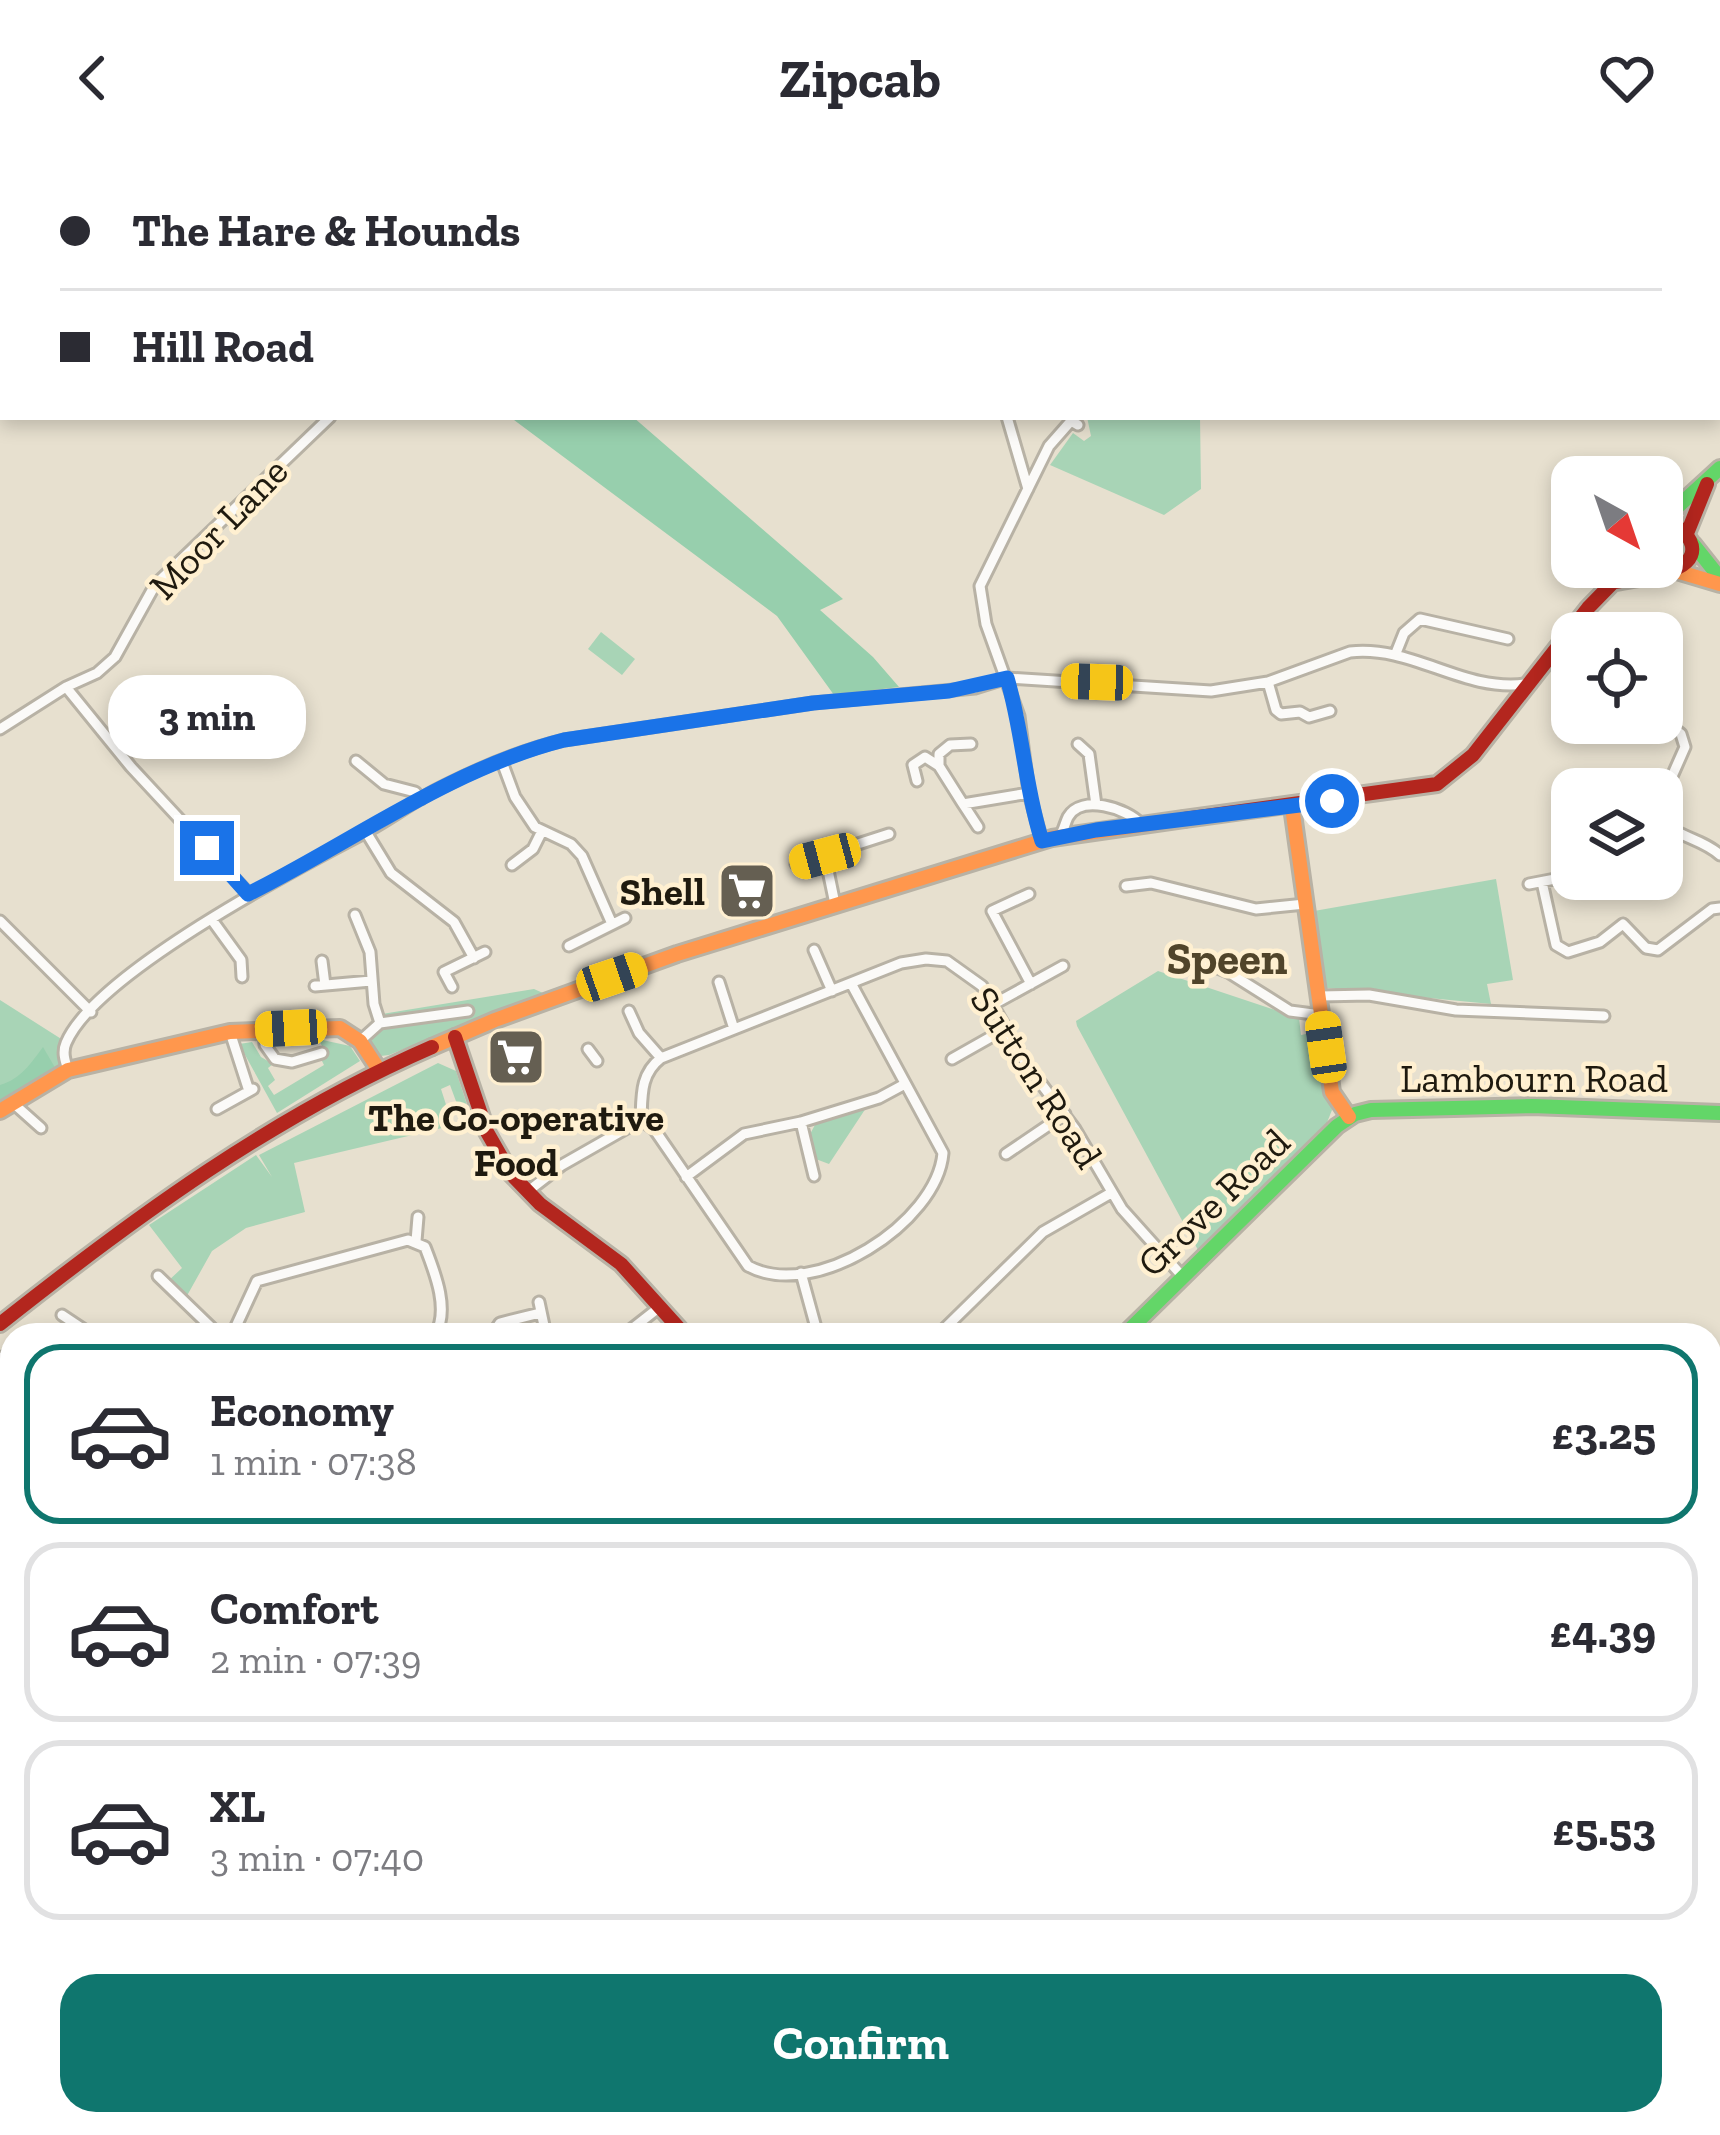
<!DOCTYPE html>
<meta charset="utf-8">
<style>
:root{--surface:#fff;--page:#f7f7f7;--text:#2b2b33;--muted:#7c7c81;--line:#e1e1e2;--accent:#0f766e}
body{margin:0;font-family:"Zilla Slab",serif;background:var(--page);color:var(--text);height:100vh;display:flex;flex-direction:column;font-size:45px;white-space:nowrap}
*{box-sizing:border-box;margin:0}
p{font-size:39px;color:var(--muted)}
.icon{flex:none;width:66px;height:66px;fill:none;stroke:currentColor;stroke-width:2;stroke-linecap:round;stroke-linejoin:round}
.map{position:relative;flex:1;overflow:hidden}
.drawer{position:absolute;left:0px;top:1167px;width:1722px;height:813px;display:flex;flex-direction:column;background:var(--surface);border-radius:36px 36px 0 0;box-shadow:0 6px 18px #0003}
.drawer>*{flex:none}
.top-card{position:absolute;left:0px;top:0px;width:1722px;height:264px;box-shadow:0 6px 18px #0003;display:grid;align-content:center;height:264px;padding:0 60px;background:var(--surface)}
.needle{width:78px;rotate:140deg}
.tools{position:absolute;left:1551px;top:300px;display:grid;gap:24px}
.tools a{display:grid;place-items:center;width:132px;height:132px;border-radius:24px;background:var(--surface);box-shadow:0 6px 18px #0003;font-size:60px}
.end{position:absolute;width:54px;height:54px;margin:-27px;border:15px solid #1a73e8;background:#fff;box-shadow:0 0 0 6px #fff}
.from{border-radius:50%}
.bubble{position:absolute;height:84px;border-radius:36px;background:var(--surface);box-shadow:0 6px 18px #0003;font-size:39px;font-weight:700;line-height:84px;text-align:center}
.car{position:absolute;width:36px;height:72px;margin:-36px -18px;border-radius:15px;box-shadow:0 0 9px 3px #0007;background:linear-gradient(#f5c518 24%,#345 0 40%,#f5c518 0 76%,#345 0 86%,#f5c518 0)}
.top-card b{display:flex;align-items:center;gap:42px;height:114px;font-size:45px}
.top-card b+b{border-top:3px solid var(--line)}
.top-card i{width:30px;height:30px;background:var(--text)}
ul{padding:21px 0 0;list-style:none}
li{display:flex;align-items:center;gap:36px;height:180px;margin:0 24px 18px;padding:0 36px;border:6px solid var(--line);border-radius:36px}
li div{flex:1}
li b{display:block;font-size:45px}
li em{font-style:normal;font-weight:700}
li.on{border-color:var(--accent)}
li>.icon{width:108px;height:108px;stroke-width:1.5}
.cta{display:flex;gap:24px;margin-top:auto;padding:24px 60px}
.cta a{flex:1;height:138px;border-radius:36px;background:var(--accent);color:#fff;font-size:48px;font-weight:700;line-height:138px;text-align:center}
header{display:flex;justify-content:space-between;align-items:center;height:156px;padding:0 60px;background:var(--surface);font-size:54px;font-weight:700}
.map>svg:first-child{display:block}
.green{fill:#a8d4b6}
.forest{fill:#97cfad}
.water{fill:#68b5b5}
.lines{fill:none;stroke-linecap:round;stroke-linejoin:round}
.stream{stroke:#68b5b5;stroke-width:3}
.river{stroke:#68b5b5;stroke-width:16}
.street-casing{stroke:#b8b2a5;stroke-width:15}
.fast-casing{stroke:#b8b2a5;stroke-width:20}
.slow-casing{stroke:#b8b2a5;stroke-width:20}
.jam-casing{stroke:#b8b2a5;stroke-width:20}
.street{stroke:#fbfaf8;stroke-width:9}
.fast{stroke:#63d668;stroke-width:14}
.slow{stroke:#ff974d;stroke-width:14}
.jam{stroke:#b3261e;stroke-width:14}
.route{stroke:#1a73e8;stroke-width:15}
.labels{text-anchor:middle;stroke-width:9;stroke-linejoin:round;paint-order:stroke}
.street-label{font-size:39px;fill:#1f1a0f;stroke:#fff0d1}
.poi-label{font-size:39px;font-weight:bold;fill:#1f1a0f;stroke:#fff0d1;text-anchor:end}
.quarter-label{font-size:45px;font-weight:bold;fill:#50442a;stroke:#fff0d1}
</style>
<header><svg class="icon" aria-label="back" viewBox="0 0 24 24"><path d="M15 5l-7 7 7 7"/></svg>Zipcab<svg class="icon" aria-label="heart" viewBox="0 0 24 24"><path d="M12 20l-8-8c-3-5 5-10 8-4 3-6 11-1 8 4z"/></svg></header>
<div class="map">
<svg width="1720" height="1979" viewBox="0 0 1720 1979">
<rect width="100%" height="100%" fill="#e7e0cf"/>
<path class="green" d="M1087,261h113l1,72 -37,26 -114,-50 23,-32 11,8 7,-5z
M601,476l34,27 -13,16 -34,-26z
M1496,723l17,101 -26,4 4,20 -165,-16 -12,-77z
M1158,815l141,47 2,17 19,-4 12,79 -8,20 -126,120 -121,-224 -1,-5z
M534,833l9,4 -154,62 -8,1 -10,-10 1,-12 11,-10 -1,-10z
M0,844l66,42 1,28 -67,36z
M318,883l32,7 10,15 -83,52 -38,-69 13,-2 9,15 12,7 -5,4 7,12 -7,6 6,9 50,-30 -5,-10 6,-4z
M438,907l18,8 16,49 -8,3 -14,-38 -9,4 8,25 -7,14 -148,35 11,49 -59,16 -34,23 -28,50 -18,-18 16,-15 -33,-43 107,-70 16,22 -13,-22z
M866,952l-37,56 -16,-6 -5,-20 9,-17z"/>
<path class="forest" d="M156,0h403l-6,3z
M510,261h123l210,182 -23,11 53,47 26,30 -65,8 -57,-79z
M43,891l14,24 -57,34v-20c21,-6 31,-22 43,-38z"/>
<path class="water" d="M12,1968h430l-1,8 -15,-2 -11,5h-397l-7,-4z"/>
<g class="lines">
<path class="stream" d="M330,0l3,3
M502,3l8,-3"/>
<path class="river" d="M0,1898l12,-2
M510,1968l5,11
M786,1979l19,-11"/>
<g class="street-casing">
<path id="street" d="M1007,261l21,72
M1582,460l25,17
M1396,497l8,-20 16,-14 88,20
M1268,526l8,28 5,4 19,-2 9,5 21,-6
M66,531l65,80 118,127
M1662,563l19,15 4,13 -23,52
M0,573l66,-42 31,-14 18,-16 40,-72 175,-168
M971,588l-21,1 -11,9v12l24,38 66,-11
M1078,588l11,10 7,51
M356,605l28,23 31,8 6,7
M502,606l13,35 20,30 36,17 11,12 30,68
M917,625l-4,-16 12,-8 14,9
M963,648l15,23
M1662,665c15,16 41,18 58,34
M366,676l25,41 63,49 20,36
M1060,680c4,-6 5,-13 8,-19 13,-23 59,-9 73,7
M1042,685l-13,-48 -10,-77 -33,-92 -6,-38 69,-140 22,-25 7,4
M825,700l10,48
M796,708l93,-30
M512,709l21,-16 9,-18
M1542,726l14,63 12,7 32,-10 23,-18 23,24 12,2 54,-41 8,-1
M1529,728l26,-5
M1126,730l25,-3 105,26 49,-5
M1029,738l-37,17 39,73
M355,759l15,37 4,52 6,19
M212,764l29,40 1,17
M0,765l91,91
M569,790l56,-28
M814,794l18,41
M1174,795l54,21 62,39 31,4
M322,805l3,24
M719,826l15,47
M315,830l56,-5
M452,831l-8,-15 41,-20
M1320,840l49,-1 87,15 148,6
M994,848l69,-38
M629,855l10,22 22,25
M264,874l1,15 10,14 17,3 30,-9
M230,876l19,59
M360,885l20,-18 88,-12
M588,893l9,12
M952,903l53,-30
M68,914c-3,-9 -6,-18 -2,-27 29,-69 229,-174 298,-210 27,-14 52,-34 80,-47 38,-19 78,-36 120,-46l249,-37 162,-15 32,-10 204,13 57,-9 82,-30c63,-7 112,40 175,32
M13,947l28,25
M217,953l36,-20
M641,964c1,-24 -1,-46 20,-62l240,-95 25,-4 21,2 35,25 43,76 50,67 47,80 61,68
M641,964l13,9 94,137c66,36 189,-43 195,-113l-91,-168
M801,966l13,54
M1006,998l59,-40
M686,1021l58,-43 57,-12 78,-24 26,-14
M527,1036l35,-27 79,-45
M416,1085l2,-24
M801,1117l17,62
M158,1120l61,59
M539,1146l7,33
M62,1159l30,20
M232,1179l25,-54 151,-41 17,7c10,26 25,63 10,88
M492,1179l8,-12 40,-10
M624,1179l37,-29
M938,1179l105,-103 68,-39
M2,1201l10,12
M0,1293l12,6
M8,1549l4,-2
M0,1772l12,-4
M1690,1968l30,7
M950,1979l10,-11"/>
</g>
<g class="fast-casing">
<path id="fast" d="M1662,365l58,-53
M1693,388l27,34
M1124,1179l213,-209 18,-12 16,-4 161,-4 188,7
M0,1411l12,6
M682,1968l2,11"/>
</g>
<g class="slow-casing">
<path id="slow" d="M1673,414l47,14
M1292,651l40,285 17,25
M432,891l63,-27 182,-66 375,-116 132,-19
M0,955l68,-41 162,-38 110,-4 20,13 19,29"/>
</g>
<g class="jam-casing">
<path id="jam" d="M1688,375l19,-47
M1616,426c19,-4 43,-6 61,-14 31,-14 9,-43 -15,-47
M1184,663l253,-35 36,-29 115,-147 40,-41
M455,881l32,95 24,42 29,30 81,60 64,71
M0,1168c135,-107 273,-208 432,-277"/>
</g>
<use href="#street" class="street"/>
<use href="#fast" class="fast"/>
<use href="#slow" class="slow"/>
<use href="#jam" class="jam"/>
</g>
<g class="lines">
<path class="route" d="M207,692l41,46c104,-52 202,-125 316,-154l249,-37 136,-12 58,-13c16,54 18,110 35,163l54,-11 236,-29"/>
</g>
<defs>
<g id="supermarket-square" transform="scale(3)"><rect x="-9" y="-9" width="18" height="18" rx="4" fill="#655f52" stroke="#fff0d1"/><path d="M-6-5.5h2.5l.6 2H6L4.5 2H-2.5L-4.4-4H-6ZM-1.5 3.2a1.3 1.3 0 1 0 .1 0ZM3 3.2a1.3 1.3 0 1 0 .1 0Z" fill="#fff"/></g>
</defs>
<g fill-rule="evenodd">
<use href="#supermarket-square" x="747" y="735"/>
<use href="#supermarket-square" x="516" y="901"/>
</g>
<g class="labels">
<g class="street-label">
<text transform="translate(218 372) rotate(-46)" y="14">Moor Lane</text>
<text transform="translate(1037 921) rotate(57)" y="14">Sutton Road</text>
<text x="1534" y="936">Lambourn Road</text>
<text transform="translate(1213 1046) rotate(-44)" y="14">Grove Road</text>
</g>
<g class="poi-label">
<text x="705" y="749">Shell</text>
<text x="516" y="975" text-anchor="middle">The Co-operative<tspan x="516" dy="45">Food</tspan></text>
</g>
<g class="quarter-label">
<text x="1227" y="818">Speen</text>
</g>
</g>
</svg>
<div class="tools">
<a><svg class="needle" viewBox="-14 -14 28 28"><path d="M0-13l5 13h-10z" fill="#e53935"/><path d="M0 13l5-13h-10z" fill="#7c7c81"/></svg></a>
<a><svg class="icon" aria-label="locate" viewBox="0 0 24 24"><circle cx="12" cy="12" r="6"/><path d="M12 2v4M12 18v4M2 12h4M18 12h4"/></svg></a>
<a><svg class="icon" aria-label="layers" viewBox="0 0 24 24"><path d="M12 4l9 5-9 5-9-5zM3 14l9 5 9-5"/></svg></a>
</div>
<i class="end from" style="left:1332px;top:645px"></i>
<i class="end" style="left:207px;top:692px"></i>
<div class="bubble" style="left:108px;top:519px;width:198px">3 min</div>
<i class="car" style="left:1097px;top:526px;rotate:272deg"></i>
<i class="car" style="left:825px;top:700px;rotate:255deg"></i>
<i class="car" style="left:612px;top:821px;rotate:71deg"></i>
<i class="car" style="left:291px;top:872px;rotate:267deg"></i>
<i class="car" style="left:1326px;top:891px;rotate:352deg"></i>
<div class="top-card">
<b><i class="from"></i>The Hare &amp; Hounds</b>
<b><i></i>Hill Road</b>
</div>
<section class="drawer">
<ul>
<li class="on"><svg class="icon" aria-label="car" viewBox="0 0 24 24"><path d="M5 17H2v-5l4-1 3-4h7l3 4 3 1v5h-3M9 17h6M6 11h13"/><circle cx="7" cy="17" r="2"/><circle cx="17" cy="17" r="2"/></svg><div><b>Economy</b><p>1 min · 07:38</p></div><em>£3.25</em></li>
<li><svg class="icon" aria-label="car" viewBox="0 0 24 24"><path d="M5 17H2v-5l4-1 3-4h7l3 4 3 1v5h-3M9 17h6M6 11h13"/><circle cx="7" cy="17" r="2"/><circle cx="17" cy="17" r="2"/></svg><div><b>Comfort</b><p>2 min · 07:39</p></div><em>£4.39</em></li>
<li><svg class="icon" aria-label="car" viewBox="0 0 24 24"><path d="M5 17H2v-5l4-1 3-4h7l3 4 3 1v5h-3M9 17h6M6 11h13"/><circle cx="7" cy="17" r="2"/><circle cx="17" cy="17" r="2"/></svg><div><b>XL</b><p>3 min · 07:40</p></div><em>£5.53</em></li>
</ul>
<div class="cta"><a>Confirm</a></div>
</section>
</div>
